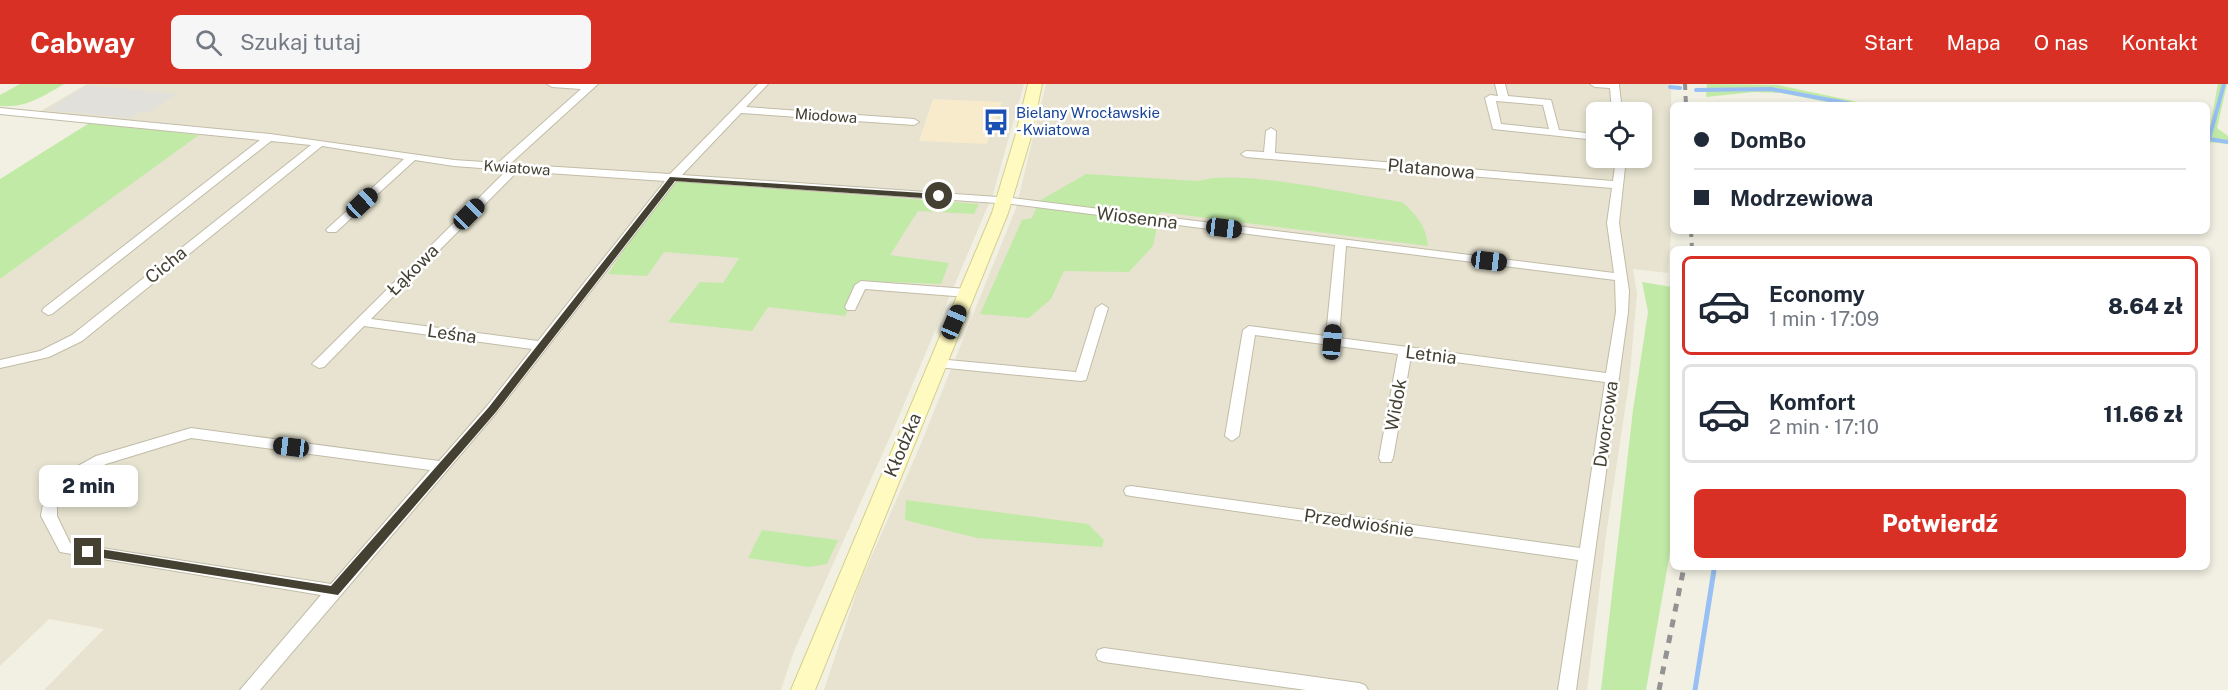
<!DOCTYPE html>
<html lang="pl">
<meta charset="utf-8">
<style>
:root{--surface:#fff;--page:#f6f6f7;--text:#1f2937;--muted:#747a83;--line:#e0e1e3;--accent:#d93025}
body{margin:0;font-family:"Public Sans",sans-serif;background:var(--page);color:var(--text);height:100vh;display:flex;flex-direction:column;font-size:22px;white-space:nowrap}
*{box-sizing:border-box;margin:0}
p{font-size:20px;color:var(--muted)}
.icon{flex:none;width:33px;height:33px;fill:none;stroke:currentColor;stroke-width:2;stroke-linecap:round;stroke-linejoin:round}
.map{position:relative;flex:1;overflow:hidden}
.drawer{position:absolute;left:1670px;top:162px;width:540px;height:324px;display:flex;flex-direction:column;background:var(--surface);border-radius:9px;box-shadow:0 3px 9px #0003}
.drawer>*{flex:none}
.hud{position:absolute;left:1670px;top:18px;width:540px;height:132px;border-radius:9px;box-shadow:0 3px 9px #0003;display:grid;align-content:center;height:132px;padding:0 24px;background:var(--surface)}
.fabs{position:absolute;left:1586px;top:18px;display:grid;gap:12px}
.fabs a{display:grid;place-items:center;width:66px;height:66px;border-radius:9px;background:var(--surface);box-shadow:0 3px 9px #0003;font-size:30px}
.end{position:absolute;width:27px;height:27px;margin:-14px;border:8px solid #444032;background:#fff;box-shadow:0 0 0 3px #fff}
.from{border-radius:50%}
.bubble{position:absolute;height:42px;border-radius:9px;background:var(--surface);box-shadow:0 3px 9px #0003;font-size:20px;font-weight:800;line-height:42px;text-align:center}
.car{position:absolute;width:18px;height:36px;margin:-18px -9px;border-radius:8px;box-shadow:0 0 4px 2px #0007;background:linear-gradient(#222 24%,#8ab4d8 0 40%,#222 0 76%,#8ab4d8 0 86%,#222 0)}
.hud b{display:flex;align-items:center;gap:21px;height:57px;font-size:22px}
.hud b+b{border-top:2px solid var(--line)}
.hud i{width:15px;height:15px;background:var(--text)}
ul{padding:10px 0 0;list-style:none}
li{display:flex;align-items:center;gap:18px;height:99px;margin:0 12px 9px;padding:0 12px;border:3px solid var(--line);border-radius:9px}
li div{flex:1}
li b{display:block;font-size:22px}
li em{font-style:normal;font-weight:800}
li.selected{border-color:var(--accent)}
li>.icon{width:54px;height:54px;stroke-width:1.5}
.action{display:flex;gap:12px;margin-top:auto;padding:12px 24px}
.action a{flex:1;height:69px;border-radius:9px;background:var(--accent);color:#fff;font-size:24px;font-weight:800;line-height:69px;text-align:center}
header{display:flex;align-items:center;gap:36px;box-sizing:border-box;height:84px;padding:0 30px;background:var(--accent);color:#fff}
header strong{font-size:28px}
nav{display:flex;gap:33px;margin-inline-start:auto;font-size:21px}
.search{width:420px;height:54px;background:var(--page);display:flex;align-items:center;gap:15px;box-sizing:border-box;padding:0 21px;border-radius:9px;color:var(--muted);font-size:22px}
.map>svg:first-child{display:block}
.residential{fill:#e7e3d0;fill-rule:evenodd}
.commercial{fill:#f7ebcb}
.green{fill:#c1eaa7}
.parking{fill:#e2e0db}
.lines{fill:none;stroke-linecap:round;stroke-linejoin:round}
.stream-far1{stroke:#99c0f4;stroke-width:4}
.stream{stroke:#99c0f4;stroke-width:5}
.minor-casing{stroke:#c1bca7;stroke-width:2}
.secondary-casing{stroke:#d5cf8e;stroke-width:2}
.minor{fill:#fff;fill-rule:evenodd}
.secondary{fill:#fffabf;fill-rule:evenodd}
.rail-far1{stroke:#939393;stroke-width:4;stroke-dasharray:6 6;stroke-linecap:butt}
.rail{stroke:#939393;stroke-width:5;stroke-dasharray:8 8;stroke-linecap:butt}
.route{fill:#444032}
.labels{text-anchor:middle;stroke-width:5;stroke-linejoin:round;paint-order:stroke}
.far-transit-label{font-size:15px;fill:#164399;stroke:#fff;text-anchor:start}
.far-street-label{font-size:15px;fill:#444032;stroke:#fff}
.street-label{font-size:18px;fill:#444032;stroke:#fff}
</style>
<header>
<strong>Cabway</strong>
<div class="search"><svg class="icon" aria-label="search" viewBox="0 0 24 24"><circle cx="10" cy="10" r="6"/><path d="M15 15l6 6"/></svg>Szukaj tutaj</div>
<nav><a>Start</a><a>Mapa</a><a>O nas</a><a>Kontakt</a></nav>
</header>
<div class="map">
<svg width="2228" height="606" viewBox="0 0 2228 606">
<rect width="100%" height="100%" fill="#f2f0e2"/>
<path class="residential" d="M87,0h937l-31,110 -99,234 -100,223 -13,39h-737l60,-61 -55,-10 -49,47v-387l208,-152 -169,-15z
M1046,0h625l1,134 -4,55 -35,-4 4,25 -8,89 -22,145 -20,162h-763l35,-105 61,-139 96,-238zM1596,28h45v46h-45z"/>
<path class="commercial" d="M933,15l69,3 -15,42 -68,-3z"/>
<path class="green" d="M20,0h44c-22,13 -38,24 -64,22v-11z
M1707,0l71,1 94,20h-30l-61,-12 -27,-1 -48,5z
M2218,0h9l-10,44 11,8v8l-21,-2z
M91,38l108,13 -199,144v-100z
M1086,90l112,7c44,-13 155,14 204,21 14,12 25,25 26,44l-268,-34 -7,34 -24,26 -65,-1 -13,28 -22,19 -49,-4 42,-94 10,-2 7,-17z
M670,97l309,23 -5,10 -56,-3 -28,44 59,8 -8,21 -79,-3 -17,35 -77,-9 -16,24 -84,-9 32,-40 23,1 16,-25 -75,-6 -17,24 -39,-2z
M1642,198l30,5v254l-26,149h-45l32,-280 15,-98z
M906,416l182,24 16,16 -2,7 -125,-9 -72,-18z
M762,446l76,10 -11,24 -18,3 -61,-9z"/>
<path class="parking" d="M88,1l88,9 -28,19 -9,-1 -9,6 -84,-8z"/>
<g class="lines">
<path class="stream-far1" d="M2224,0l-15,55 19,3
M1670,3l10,1
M1696,6l75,-1 86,16"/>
<path class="stream" d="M1695,606l19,-120"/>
<g class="minor-casing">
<path id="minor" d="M547,0h51l-88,80 160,10 88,-90h10l-22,23 168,12 5,3 -5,3 -173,-12 -59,62 330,23 602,75 -7,-50 5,-35 -366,-31 -5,-3 5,-3 18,1 2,-21 5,-3 5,3 -1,22 338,28 3,-23h10l-7,65 10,68 -1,21 -52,378h-18l20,-130 -447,-64 -5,-1 -2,-4 2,-4 5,-1 449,62 25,-166 -194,-26 -18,102 -2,4h-10l-2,-4 19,-104 -143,-19 -16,101 -7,5 -7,-5 18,-106 6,-4 77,10 9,-91 -323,-41 -336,-23 -179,231 -237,278h-20l81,-95 -261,-43 -19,-36 2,-12 5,-11 28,-26 20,-11 95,-28 248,33 48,-55 45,-57 -168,-23 -40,41 -5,1 -7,-4 195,-194 -53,-4 -39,-6 -79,72h-8l-2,-2 2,-2 76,-69 -82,-13 -240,195 -33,16 -49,11v-8l40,-9 32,-16 239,-190 -40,-4 -219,173 -4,1 -6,-4 2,-3 216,-168 -260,-26v-6l270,26 184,26 44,3 83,-74 -29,-2zM518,87l147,10 -127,160 -167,-22zM1346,162l269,34 1,32 -10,61 -267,-35zM191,354l239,32 -99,114 -261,-41 -13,-27v-12l29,-29 20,-11z
M1495,0h10l3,12 43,4 8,30 37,4v6l-103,-11 -8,-31 5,-3 8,1zM1496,17l47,4 6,24 -48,-5z
M1590,0h29l3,28h-10l-2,-24 -15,-1z
M861,197l106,8 6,4 -6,4 -102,-8 -10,21h-8l-2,-3 10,-22z
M1102,220l6,4 -22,72 -5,1 -144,-14 -7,-4 7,-4 139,13 20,-64z
M1104,564l255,35 6,2 3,5h-62l-202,-28 -6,-2 -2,-5 2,-5z"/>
</g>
<g class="secondary-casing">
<path id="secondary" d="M1028,0h14l-11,53 -23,76 -193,477h-24l201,-477 23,-76z"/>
</g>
<use href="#minor" class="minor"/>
<use href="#secondary" class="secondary"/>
<path class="rail-far1" d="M1685,0l1,21
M1691,147l1,18"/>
<path class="rail" d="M1659,606l25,-123"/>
</g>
<path class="route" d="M670,93l269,17 4,2 -4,3 -264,-18 -179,231 -158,183 -254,-40v-6l4,-2 243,39 158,-179z"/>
<defs>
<g id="bus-bare" transform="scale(2.07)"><path d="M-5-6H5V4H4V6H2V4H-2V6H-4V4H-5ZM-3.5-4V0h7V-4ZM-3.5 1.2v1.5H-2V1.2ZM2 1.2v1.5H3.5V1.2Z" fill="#1a4fb4" stroke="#fff" stroke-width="2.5" paint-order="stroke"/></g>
</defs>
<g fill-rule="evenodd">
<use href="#bus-bare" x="996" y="38"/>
</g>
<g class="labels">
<g class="far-transit-label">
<text x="1016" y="34">Bielany Wrocławskie<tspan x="1016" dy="17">- Kwiatowa</tspan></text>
</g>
<g class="far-street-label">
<text transform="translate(826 32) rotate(4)" y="5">Miodowa</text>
<text transform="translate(517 84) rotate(4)" y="5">Kwiatowa</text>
</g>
<g class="street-label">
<text transform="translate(1431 85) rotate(5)" y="6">Platanowa</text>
<text transform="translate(1137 134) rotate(7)" y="6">Wiosenna</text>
<text transform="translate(166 181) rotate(-39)" y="6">Cicha</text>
<text transform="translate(413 186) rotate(-45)" y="6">Łąkowa</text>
<text transform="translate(452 250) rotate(8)" y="6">Leśna</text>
<text transform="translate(1431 271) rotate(7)" y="6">Letnia</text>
<text transform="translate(1396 321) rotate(-80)" y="6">Widok</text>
<text transform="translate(1606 340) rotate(-82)" y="6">Dworcowa</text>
<text transform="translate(903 361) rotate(-67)" y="6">Kłodzka</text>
<text transform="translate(1359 439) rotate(8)" y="6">Przedwiośnie</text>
</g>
</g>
</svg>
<div class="fabs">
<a><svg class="icon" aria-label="locate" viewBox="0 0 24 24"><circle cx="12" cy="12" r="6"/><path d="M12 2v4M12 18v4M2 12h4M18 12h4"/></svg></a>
</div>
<i class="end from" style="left:939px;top:112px"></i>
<i class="end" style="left:88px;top:468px"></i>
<div class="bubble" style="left:39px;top:381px;width:99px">2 min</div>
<i class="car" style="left:362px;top:119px;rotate:47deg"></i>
<i class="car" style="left:469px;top:130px;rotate:45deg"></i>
<i class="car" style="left:1224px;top:144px;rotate:97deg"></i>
<i class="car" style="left:1489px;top:177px;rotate:97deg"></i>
<i class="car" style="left:954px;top:238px;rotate:23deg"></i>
<i class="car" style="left:1332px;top:258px;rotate:5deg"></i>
<i class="car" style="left:291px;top:363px;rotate:277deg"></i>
<div class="hud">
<b><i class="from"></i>DomBo</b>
<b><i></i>Modrzewiowa</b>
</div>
<section class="drawer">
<ul>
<li class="selected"><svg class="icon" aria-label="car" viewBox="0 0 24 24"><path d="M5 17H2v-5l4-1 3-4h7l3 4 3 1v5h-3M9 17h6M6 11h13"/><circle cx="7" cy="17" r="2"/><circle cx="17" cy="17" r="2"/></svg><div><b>Economy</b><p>1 min · 17:09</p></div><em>8.64 zł</em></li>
<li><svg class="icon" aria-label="car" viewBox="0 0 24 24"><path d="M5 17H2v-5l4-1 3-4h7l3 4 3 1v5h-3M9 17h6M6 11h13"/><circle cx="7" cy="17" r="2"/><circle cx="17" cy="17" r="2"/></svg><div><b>Komfort</b><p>2 min · 17:10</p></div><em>11.66 zł</em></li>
</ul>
<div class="action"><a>Potwierdź</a></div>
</section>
</div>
